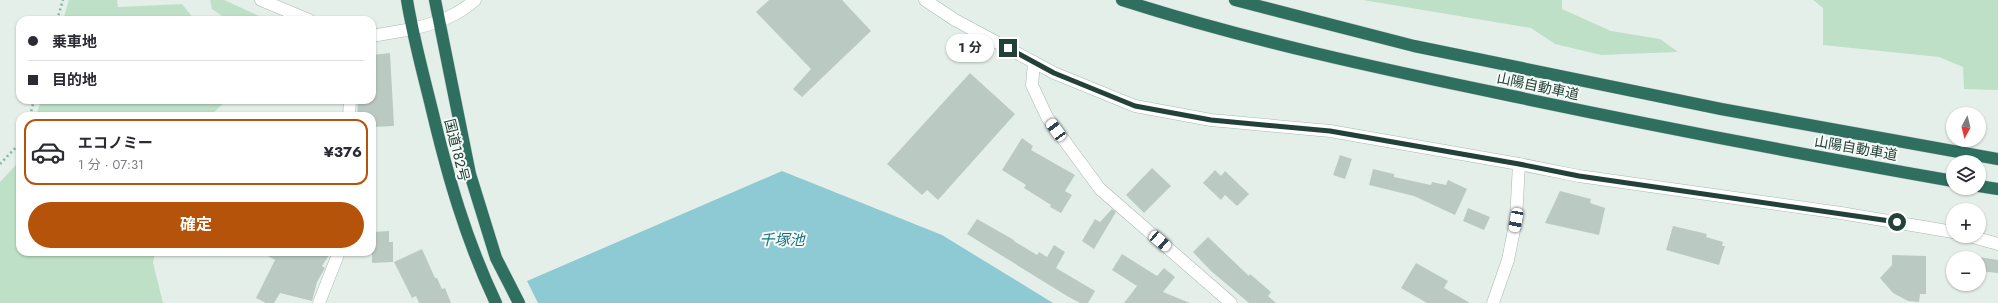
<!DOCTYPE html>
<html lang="ja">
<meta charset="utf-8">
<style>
:root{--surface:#fff;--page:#f2f2f3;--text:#2b2b33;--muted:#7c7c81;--line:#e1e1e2;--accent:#b45309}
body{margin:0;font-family:Jost,"Noto Sans JP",sans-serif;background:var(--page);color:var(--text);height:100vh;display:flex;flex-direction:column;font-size:15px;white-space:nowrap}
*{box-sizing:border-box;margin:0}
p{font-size:13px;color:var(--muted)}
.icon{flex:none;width:22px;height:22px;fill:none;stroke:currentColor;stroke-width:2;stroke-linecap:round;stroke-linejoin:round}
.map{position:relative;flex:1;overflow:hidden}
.panel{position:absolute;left:16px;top:112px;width:360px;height:144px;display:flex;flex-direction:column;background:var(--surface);border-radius:12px;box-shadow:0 1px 3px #0004}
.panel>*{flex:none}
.hud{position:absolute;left:16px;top:16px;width:360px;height:88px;border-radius:12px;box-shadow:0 1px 3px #0004;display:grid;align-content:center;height:88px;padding:0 12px;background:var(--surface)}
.needle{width:26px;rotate:187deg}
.fabs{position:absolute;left:1946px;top:107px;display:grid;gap:8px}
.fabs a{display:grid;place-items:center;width:40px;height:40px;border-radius:50%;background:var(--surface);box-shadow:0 1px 3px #0004;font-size:20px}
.end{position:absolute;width:18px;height:18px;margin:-9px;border:5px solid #234139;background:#fff;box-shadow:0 0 0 2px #fff}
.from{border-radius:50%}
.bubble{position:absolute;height:28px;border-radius:14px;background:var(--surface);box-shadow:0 1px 3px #0004;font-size:13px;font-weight:700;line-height:28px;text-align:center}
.car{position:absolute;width:12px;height:24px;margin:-12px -6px;border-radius:5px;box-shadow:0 0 3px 1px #0007;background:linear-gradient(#fff 24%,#345 0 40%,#fff 0 76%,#345 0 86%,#fff 0)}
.hud b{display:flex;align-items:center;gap:14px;height:38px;font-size:15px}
.hud b+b{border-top:1px solid var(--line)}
.hud i{width:10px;height:10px;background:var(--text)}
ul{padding:7px 0 0;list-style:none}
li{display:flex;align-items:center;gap:12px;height:66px;margin:0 8px 6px;padding:0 4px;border:2px solid transparent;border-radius:12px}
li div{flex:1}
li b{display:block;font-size:15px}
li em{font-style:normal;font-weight:700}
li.active{border-color:var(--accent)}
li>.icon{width:36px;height:36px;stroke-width:1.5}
.button{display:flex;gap:8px;margin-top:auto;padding:8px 12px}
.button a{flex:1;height:46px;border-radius:24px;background:var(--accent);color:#fff;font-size:16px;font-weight:700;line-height:46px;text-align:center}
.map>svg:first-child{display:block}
.green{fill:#bee0c7}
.water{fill:#8dcad4}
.building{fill:#bacac3}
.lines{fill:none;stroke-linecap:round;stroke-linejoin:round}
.street-casing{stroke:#a7b7b1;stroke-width:13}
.secondary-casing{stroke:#a3bbb2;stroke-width:13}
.highway-casing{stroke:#c1cac8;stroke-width:13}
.path{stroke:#85b3a4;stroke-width:2.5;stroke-dasharray:2 3;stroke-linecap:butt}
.street{stroke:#fff;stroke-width:12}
.secondary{stroke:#fff;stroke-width:12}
.highway{stroke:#2e6f60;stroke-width:12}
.route{stroke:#234139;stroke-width:5}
.labels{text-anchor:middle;stroke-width:4;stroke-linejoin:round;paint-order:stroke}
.street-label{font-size:14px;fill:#234139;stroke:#f6fbf8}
.water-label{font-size:15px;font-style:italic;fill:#1b7080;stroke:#f6fbf8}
</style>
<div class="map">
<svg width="1998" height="303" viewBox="0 0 1998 303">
<rect width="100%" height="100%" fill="#e5efea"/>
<path class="green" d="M69,0h48l1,7 64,-3 12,15 -131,1z
M210,0h14l44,20h-40l-16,-11z
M1363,0h199v9l49,22 49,8 18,13 -77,3 -46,-11 -24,-16z
M1813,0h185v90l-34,-1 -1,-22 -24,-10 -116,-12v-37z
M41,100h186l-17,16h-174z
M20,155v97h135l-2,11 10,40h-163v-121l15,-16z"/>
<path class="water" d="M782,171l160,64 111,68h-515l-11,-22z"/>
<path class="building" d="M769,0h73l29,31 -69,66 -9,-8 18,-20 -55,-57z
M390,53l4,73 -22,1v-11h-15l1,-16h14v-45z
M970,73l45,41 -77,86 -11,-10 -5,5 -35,-31z
M1022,138l11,8 -2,4 44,25 -10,16 7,4 -11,18 -11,-6 1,-2 -27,-17 2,-3 -24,-15z
M1340,155l12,4 -7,20 -12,-4z
M1152,168l19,18 -27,27 -18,-18z
M1373,169l21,5v3l37,8 1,-3 14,3 2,-5 19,9 -12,26 -41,-19 -45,-11z
M1215,170l6,6 4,-5 24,23 -12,12 -12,-11 -4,5 -18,-17z
M1560,191l31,8 -1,4 15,5 -6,27 -54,-12z
M1468,208l22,9 -6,13 -21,-9z
M1112,209l4,3 -22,37 -12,-8 13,-22 5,3z
M977,219l37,21v1l23,14 2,-3 8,5 7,-12 11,7 -9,16 39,23 -7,12h-8l-13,-7 -100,-62z
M1673,226l34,8 -1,3 17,5 -1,4h3l-6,19 -53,-15z
M389,231v11h4v20l-21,1v-31z
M1208,237l41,39 1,-2 21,18 -3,4 8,7h-27l-38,-32 -18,-19z
M422,249l13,29h2l5,11 3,-1 6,15h-32l-3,-7 -4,2 -18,-36z
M261,252h70l-9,14 3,2 -8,14 -5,19 -32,-8 -6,10h-8l-10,-5 19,-38z
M1122,254l35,22 7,-8 11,9 -12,15 27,11h-66l13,-17 -25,-16z
M1892,255l34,1v38h-6l-1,8 -11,-1 -15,-8 -13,-15 12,-13z
M1979,257l19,3v13l-19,-2z
M1416,263l32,18 -4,7 26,15h-43l-26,-15z"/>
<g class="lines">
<g class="street-casing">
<path id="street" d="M261,0l48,20
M372,36l40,-7
M1034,62l-2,23 15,32 53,72 131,114
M349,116l1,-16
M319,303l20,-51
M1493,303l15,-43 8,-40 3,-56"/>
</g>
<g class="secondary-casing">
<path id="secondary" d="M925,0l30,20 99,53 81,33 76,14 119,11 189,33 60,12 262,37 112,19
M412,29c24,-6 44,-12 63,-29
M1969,236l29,8"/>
</g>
<g class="highway-casing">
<path id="highway" d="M407,0c6,37 16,73 25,110 16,67 34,130 64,193
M435,0l35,174 26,84 23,45
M1122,0c128,41 259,69 390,96 147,31 294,59 441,85
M1235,0l179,46 307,63 277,50
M1979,186l19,3"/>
</g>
<path class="path" d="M57,20l6,-20
M30,116l4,-16
M0,164l20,-21"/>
<use href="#street" class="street"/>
<use href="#secondary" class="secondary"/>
<use href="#highway" class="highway"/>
</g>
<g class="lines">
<path class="route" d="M1008,48l46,25 81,33 76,14 119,11 189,33 60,12 318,46"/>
</g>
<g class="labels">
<g class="street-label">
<text transform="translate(1538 86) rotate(12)" y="5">山陽自動車道</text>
<text transform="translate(1856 148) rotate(10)" y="5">山陽自動車道</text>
<text transform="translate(457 150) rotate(76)" y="5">国道182号</text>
</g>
<g class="water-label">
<text x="782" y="245">千塚池</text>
</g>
</g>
</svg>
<div class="fabs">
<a><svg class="needle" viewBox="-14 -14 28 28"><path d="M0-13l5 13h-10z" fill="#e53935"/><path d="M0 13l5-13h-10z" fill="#7c7c81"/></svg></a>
<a><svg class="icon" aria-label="layers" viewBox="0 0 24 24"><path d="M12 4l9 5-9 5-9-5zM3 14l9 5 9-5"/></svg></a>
<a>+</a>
<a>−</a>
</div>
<i class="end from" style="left:1897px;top:222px"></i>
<i class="end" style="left:1008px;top:48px"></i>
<div class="bubble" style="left:946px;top:34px;width:48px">1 分</div>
<i class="car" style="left:1056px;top:130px;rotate:324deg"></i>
<i class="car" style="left:1516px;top:220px;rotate:191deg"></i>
<i class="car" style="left:1160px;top:241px;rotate:131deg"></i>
<div class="hud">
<b><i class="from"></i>乗車地</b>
<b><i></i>目的地</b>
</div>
<section class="panel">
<ul>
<li class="active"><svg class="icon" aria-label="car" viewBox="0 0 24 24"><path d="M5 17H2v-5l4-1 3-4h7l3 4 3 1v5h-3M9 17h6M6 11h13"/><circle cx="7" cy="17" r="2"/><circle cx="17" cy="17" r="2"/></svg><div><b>エコノミー</b><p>1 分 · 07:31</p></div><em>¥376</em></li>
</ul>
<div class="button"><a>確定</a></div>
</section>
</div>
